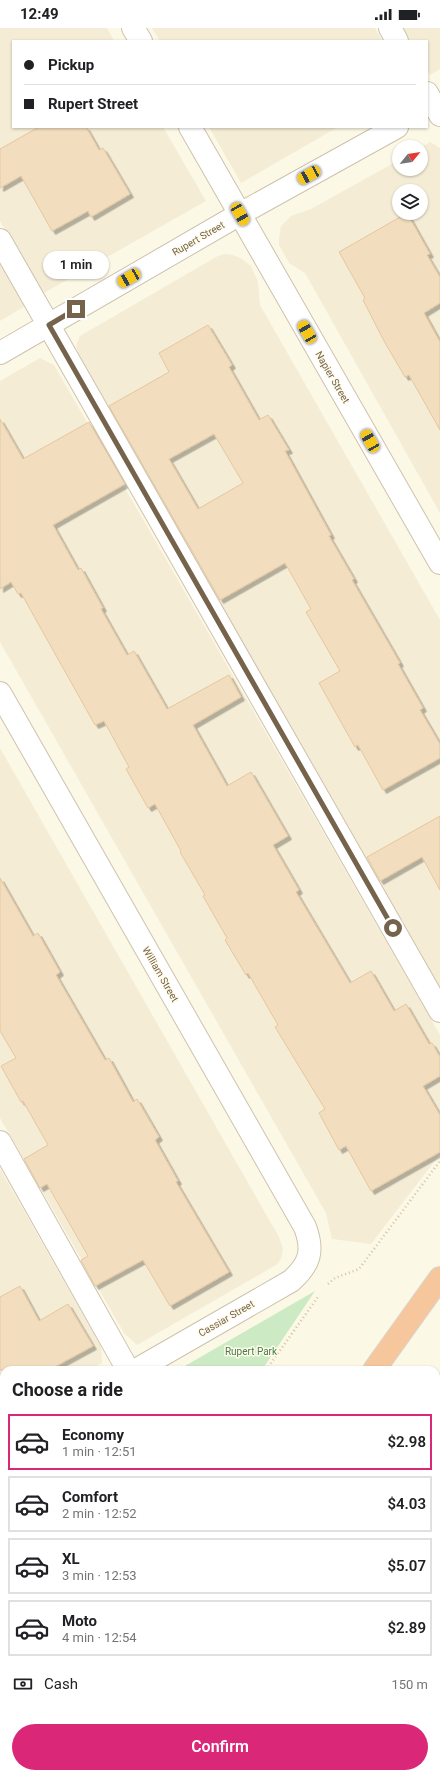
<!DOCTYPE html>
<meta charset="utf-8">
<style>
:root{--surface:#fff;--page:#f2f2f2;--text:#202124;--muted:#757577;--line:#e0e0e0;--accent:#db2777}
body{margin:0;font-family:Roboto,sans-serif;background:var(--page);color:var(--text);height:100vh;display:flex;flex-direction:column;font-size:15px;white-space:nowrap}
*{box-sizing:border-box;margin:0}
p{font-size:13px;color:var(--muted)}
.icon{flex:none;width:22px;height:22px;fill:none;stroke:currentColor;stroke-width:2;stroke-linecap:round;stroke-linejoin:round}
.map{position:relative;flex:1;overflow:hidden}
.drawer{position:absolute;left:0px;top:1338px;width:440px;height:412px;display:flex;flex-direction:column;background:var(--surface);border-radius:12px 12px 0 0;box-shadow:0 1px 3px #0004}
.drawer>*{flex:none}
.top-card{position:absolute;left:12px;top:12px;width:416px;height:88px;border-radius:0px;box-shadow:0 1px 3px #0004;display:grid;align-content:center;height:88px;padding:0 12px;background:var(--surface)}
.needle{width:26px;rotate:60deg}
.fabs{position:absolute;left:392px;top:112px;display:grid;gap:8px}
.fabs a{display:grid;place-items:center;width:36px;height:36px;border-radius:50%;background:var(--surface);box-shadow:0 1px 3px #0004;font-size:20px}
.end{position:absolute;width:18px;height:18px;margin:-9px;border:5px solid #76634b;background:#fff;box-shadow:0 0 0 2px #fff}
.from{border-radius:50%}
.bubble{position:absolute;height:28px;border-radius:14px;background:var(--surface);box-shadow:0 1px 3px #0004;font-size:13px;font-weight:600;line-height:28px;text-align:center}
.car{position:absolute;width:12px;height:24px;margin:-12px -6px;border-radius:5px;box-shadow:0 0 3px 1px #0007;background:linear-gradient(#f5c518 24%,#345 0 40%,#f5c518 0 76%,#345 0 86%,#f5c518 0)}
.top-card b{display:flex;align-items:center;gap:14px;height:38px;font-size:15px}
.top-card b+b{border-top:1px solid var(--line)}
.top-card i{width:10px;height:10px;background:var(--text)}
ul{padding:0;list-style:none}
li{display:flex;align-items:center;gap:12px;height:56px;margin:0 8px 6px;padding:0 4px;border:2px solid var(--line);border-radius:0px}
li div{flex:1}
li b{display:block;font-size:15px}
li em{font-style:normal;font-weight:600}
li.active{border-color:var(--accent)}
li>.icon{width:36px;height:36px;stroke-width:1.5}
h2{padding:0 12px;font-size:18px;line-height:48px}
.pay{display:flex;align-items:center;gap:10px;height:44px;padding:0 12px;font-size:15px}
.pay p{margin-inline-start:auto}
.action{display:flex;gap:8px;margin-top:auto;padding:8px 12px}
.action a{flex:1;height:46px;border-radius:24px;background:var(--accent);color:#fff;font-size:16px;font-weight:600;line-height:46px;text-align:center}
.status{display:flex;justify-content:space-between;align-items:center;height:28px;padding:0 20px;background:var(--surface);direction:ltr}
.status svg{height:11px;fill:currentColor}
.map>svg:first-child{display:block}
.residential{fill:#f4ecd5;fill-rule:evenodd}
.green{fill:#cceac4}
.building{fill:#f2ddbe;stroke:#e5c79e;fill-rule:evenodd;filter:url(#shadow)}
.lines{fill:none;stroke-linecap:round;stroke-linejoin:round}
.minor-casing{stroke:#cec2ad;stroke-width:24}
.highway-casing{stroke:#dbd6d0;stroke-width:24}
.path{stroke:#d7c1a1;stroke-width:2.5;stroke-dasharray:1 3;stroke-linecap:butt}
.minor{stroke:#fff;stroke-width:22}
.highway{stroke:#f6c79d;stroke-width:22}
.route{stroke:#76634b;stroke-width:5}
.labels{text-anchor:middle;stroke-width:3;stroke-linejoin:round;paint-order:stroke}
.street-label{font-size:10px;fill:#76634b;stroke:#fffced}
.park-label{font-size:10px;fill:#487c42;stroke:#fffced}
</style>
<div class="status"><b>12:49</b><svg viewBox="0 0 49 12"><path d="M0 12V9h3v3zM5 12V6h3v6zM10 12V3h3v9zM15 12V0h3v12zM26 1h20v11H26zM47 4h2v5h-2z"/></svg></div>
<div class="map">
<svg width="440" height="1750" viewBox="0 0 440 1750">
<defs>
<filter id="shadow"><feDropShadow dx="3.5" dy="3.5" stdDeviation="0" flood-color="#0004"/></filter>
</defs>
<rect width="100%" height="100%" fill="#fcf8e6"/>
<path class="residential" d="M0,0h107l7,13h-101v86h150l43,74 -164,93 -42,-73z
M152,0h223l7,13h-222z
M403,0h37v41l-10,6 -3,-5v-29h-17z
M209,99h129l-97,56z
M430,114l10,6v365l-135,-240 -16,-10 -10,-18v-7l2,-12 10,-10 20,-7 88,-49v9h22v-22zM399,163h22v22h-22z
M224,226l9,1 9,4 9,7 7,16 2,23 180,315v369l-357,-622 -7,-21 4,-10 136,-79z
M0,235l25,43 -25,15z
M40,330l14,7 386,670v119l-69,90 -39,-5 -6,-26 -326,-571v-261z
M0,720l279,489 4,12 -2,10 -5,6 -139,80 -13,-12 -124,-215z
M0,1141l101,177 1,17 -12,7h-86v48l-4,3z
M440,1630v120h-63l-2,-4h61v-114z"/>
<path class="green" d="M315,1263l-53,79h-84z
M4,1439v280l-4,5v-283z"/>
<path class="building" d="M39,99h47l13,23 4,-2 27,46 -39,23 -3,-6 -36,20 -31,-55 -21,12v-39z
M407,185l23,41 -3,1 13,22v26l-16,10 16,29v88l-31,-55 -4,2 -21,-36 -21,-41 2,-2 -26,-46z
M208,297l24,40 -3,2 30,53 9,-5 21,35 -4,1 46,84 -2,1 25,43 -2,1 48,83 -2,1 25,44 -3,2 20,34v14l-57,32 -25,-45 -3,2 -36,-64 21,-12 -34,-59 5,-3 -26,-46 -65,37 -111,-194 60,-34 -10,-19zM214,406l29,49 -45,26 -29,-50z
M0,391l23,40 66,-37 36,62 -72,41 25,45 3,-2 22,40 -2,1 26,46 7,-4 33,58 62,-34 12,22 -48,28 34,61 24,-14 37,64 -15,9 26,45 -3,2 54,91 21,-12 23,40 12,-7 23,40 3,-1 8,14v19l-17,10 17,29v37l-69,39 -25,-45 -7,4 -20,-37 6,-4 -50,-82 3,-2 -30,-52 -2,2 -21,-35 2,-2 -24,-42 2,-1 -25,-43 1,-1 -26,-47 -7,4 -22,-39 3,-2 -25,-46 -9,4 -74,-132 -3,1 -7,-12 -11,7z
M440,788v74l-18,-33 -42,24 -13,-24z
M0,850l33,58 5,-3 22,39 -4,3 49,85 4,-2 24,44 4,-3 22,38 -4,3 23,41 -2,1 53,90 -59,34 -27,-46 -48,26 -14,-26 7,-4 -41,-72 -7,4 -16,-29 24,-14 -25,-44 -2,1 -20,-36 15,-8 -16,-27z
M20,1258l19,35 29,-17 25,42 -44,24h-49v-73z"/>
<g class="lines">
<g class="minor-casing">
<path id="minor" d="M133,0l8,13
M390,0l7,13
M427,65l13,22
M190,99l250,436
M0,212l440,771
M0,325l240,-139 157,-87
M0,665l305,534c9,24 5,37 -14,54l-155,89
M0,1114l128,228
M0,1419l4,-2
M436,1615l4,-2
M354,1746l2,4"/>
</g>
<g class="highway-casing">
<path id="highway" d="M374,1342l66,-92
M436,1388l4,-5
M92,1750l3,-4
M184,1750l3,-4"/>
</g>
<path class="path" d="M328,1256l7,-6 24,-9 81,-108
M266,1342l52,-73
M436,1540h4
M0,1663l3,4
M0,1671l4,-7"/>
<use href="#minor" class="minor"/>
<use href="#highway" class="highway"/>
</g>
<g class="lines">
<path class="route" d="M76,281l-27,16 344,603"/>
</g>
<g class="labels">
<g class="street-label">
<text transform="translate(198 210) rotate(-30)" y="4">Rupert Street</text>
<text transform="translate(333 349) rotate(60)" y="4">Napier Street</text>
<text transform="translate(161 946) rotate(60)" y="4">William Street</text>
<text transform="translate(226 1290) rotate(-30)" y="4">Cassiar Street</text>
</g>
<g class="park-label">
<text x="251" y="1327">Rupert Park</text>
</g>
</g>
</svg>
<div class="fabs">
<a><svg class="needle" viewBox="-14 -14 28 28"><path d="M0-13l5 13h-10z" fill="#e53935"/><path d="M0 13l5-13h-10z" fill="#757577"/></svg></a>
<a><svg class="icon" aria-label="layers" viewBox="0 0 24 24"><path d="M12 4l9 5-9 5-9-5zM3 14l9 5 9-5"/></svg></a>
</div>
<i class="end from" style="left:393px;top:900px"></i>
<i class="end" style="left:76px;top:281px"></i>
<div class="bubble" style="left:43px;top:223px;width:66px">1 min</div>
<i class="car" style="left:309px;top:147px;rotate:241deg"></i>
<i class="car" style="left:240px;top:186px;rotate:150deg"></i>
<i class="car" style="left:129px;top:250px;rotate:240deg"></i>
<i class="car" style="left:307px;top:304px;rotate:330deg"></i>
<i class="car" style="left:370px;top:413px;rotate:330deg"></i>
<div class="top-card">
<b><i class="from"></i>Pickup</b>
<b><i></i>Rupert Street</b>
</div>
<section class="drawer">
<h2>Choose a ride</h2>
<ul>
<li class="active"><svg class="icon" aria-label="car" viewBox="0 0 24 24"><path d="M5 17H2v-5l4-1 3-4h7l3 4 3 1v5h-3M9 17h6M6 11h13"/><circle cx="7" cy="17" r="2"/><circle cx="17" cy="17" r="2"/></svg><div><b>Economy</b><p>1 min · 12:51</p></div><em>$2.98</em></li>
<li><svg class="icon" aria-label="car" viewBox="0 0 24 24"><path d="M5 17H2v-5l4-1 3-4h7l3 4 3 1v5h-3M9 17h6M6 11h13"/><circle cx="7" cy="17" r="2"/><circle cx="17" cy="17" r="2"/></svg><div><b>Comfort</b><p>2 min · 12:52</p></div><em>$4.03</em></li>
<li><svg class="icon" aria-label="car" viewBox="0 0 24 24"><path d="M5 17H2v-5l4-1 3-4h7l3 4 3 1v5h-3M9 17h6M6 11h13"/><circle cx="7" cy="17" r="2"/><circle cx="17" cy="17" r="2"/></svg><div><b>XL</b><p>3 min · 12:53</p></div><em>$5.07</em></li>
<li><svg class="icon" aria-label="car" viewBox="0 0 24 24"><path d="M5 17H2v-5l4-1 3-4h7l3 4 3 1v5h-3M9 17h6M6 11h13"/><circle cx="7" cy="17" r="2"/><circle cx="17" cy="17" r="2"/></svg><div><b>Moto</b><p>4 min · 12:54</p></div><em>$2.89</em></li>
</ul>
<div class="pay"><svg class="icon" aria-label="cash" viewBox="0 0 24 24"><path d="M3 7h18v10H3z"/><circle cx="12" cy="12" r="2"/></svg>Cash<p>150 m</p></div>
<div class="action"><a>Confirm</a></div>
</section>
</div>
